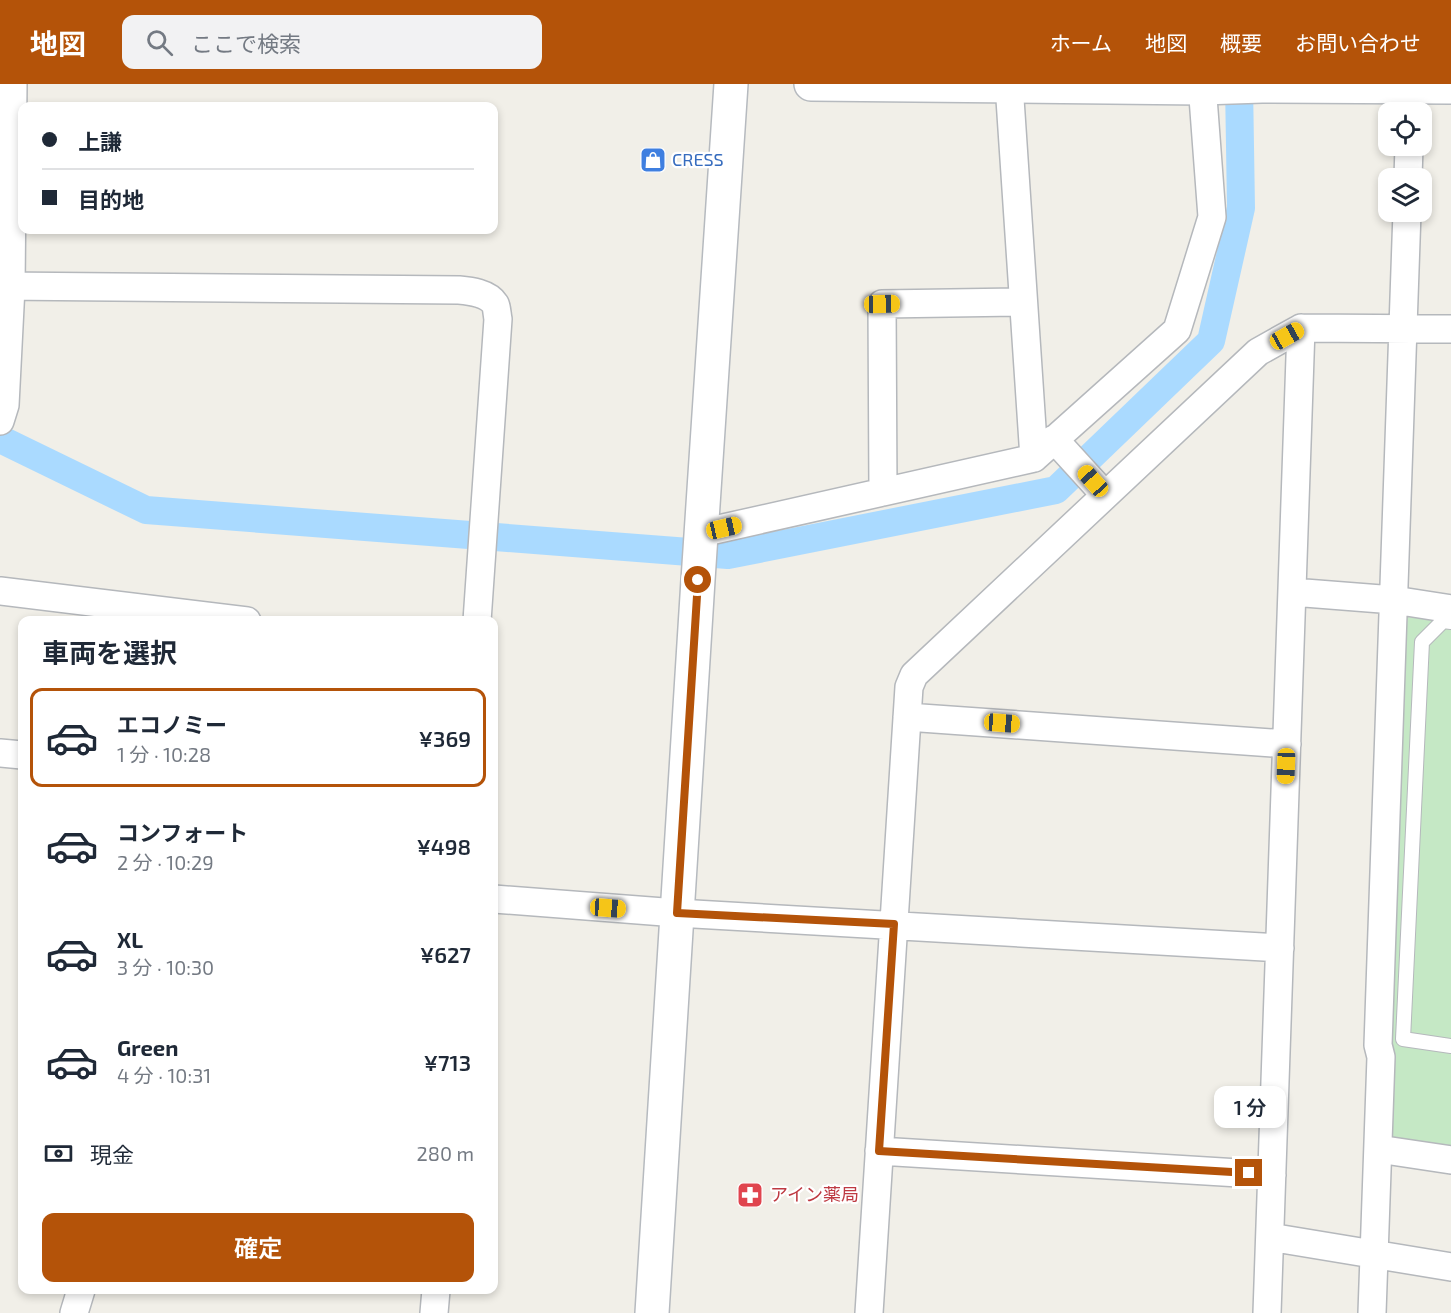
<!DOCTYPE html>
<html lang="ja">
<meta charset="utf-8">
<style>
:root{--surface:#fff;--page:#f2f2f3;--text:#1f2937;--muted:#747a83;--line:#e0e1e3;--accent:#b45309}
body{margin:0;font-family:"Exo 2","Noto Sans JP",sans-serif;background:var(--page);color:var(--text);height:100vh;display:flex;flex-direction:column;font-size:22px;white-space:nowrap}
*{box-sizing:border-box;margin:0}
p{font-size:20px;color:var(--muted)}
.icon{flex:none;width:33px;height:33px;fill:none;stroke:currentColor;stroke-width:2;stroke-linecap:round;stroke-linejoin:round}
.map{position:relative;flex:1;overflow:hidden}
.panel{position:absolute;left:18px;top:532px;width:480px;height:678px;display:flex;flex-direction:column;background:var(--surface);border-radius:12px;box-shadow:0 3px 9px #0003}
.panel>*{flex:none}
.guide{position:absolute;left:18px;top:18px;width:480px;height:132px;border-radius:12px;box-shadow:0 3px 9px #0003;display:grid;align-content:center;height:132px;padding:0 24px;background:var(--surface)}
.buttons{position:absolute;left:1378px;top:18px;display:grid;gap:12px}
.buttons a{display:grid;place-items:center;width:54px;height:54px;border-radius:12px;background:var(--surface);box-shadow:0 3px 9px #0003;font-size:30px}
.end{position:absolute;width:27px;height:27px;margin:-14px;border:8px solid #b45309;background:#fff;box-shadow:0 0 0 3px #fff}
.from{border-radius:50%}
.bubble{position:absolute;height:42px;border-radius:12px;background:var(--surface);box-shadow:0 3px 9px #0003;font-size:20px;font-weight:600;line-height:42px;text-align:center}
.car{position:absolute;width:18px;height:36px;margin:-18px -9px;border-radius:8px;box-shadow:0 0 4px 2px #0007;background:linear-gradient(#f5c518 24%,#345 0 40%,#f5c518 0 76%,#345 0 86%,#f5c518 0)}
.guide b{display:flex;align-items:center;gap:21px;height:57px;font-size:22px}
.guide b+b{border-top:2px solid var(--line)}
.guide i{width:15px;height:15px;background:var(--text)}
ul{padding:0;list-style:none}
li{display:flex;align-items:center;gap:18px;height:99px;margin:0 12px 9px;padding:0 12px;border:3px solid transparent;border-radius:12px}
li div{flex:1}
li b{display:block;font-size:22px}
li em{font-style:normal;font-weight:600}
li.current{border-color:var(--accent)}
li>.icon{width:54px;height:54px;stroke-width:1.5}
h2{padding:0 24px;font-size:27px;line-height:72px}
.pay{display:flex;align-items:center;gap:15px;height:66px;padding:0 24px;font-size:22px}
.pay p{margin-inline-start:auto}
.button{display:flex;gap:12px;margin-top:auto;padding:12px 24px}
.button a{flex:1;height:69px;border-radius:12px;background:var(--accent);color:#fff;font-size:24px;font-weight:600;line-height:69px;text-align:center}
header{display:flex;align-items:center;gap:36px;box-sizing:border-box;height:84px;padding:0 30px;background:var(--accent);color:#fff}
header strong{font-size:28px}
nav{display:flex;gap:33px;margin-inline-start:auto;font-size:21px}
.search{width:420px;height:54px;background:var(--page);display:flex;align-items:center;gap:15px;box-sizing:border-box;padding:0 21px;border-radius:12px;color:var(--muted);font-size:22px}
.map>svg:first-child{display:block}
.green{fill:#c5e8c5}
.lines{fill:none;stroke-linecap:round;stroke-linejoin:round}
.canal{stroke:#aadaff;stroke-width:28}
.lane-casing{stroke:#b5b8bc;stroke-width:16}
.street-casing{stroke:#b5b8bc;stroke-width:30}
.secondary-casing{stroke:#b6babf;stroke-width:36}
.lane{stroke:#fff;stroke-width:14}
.street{stroke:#fff;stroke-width:27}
.secondary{stroke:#fff;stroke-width:33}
.route{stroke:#b45309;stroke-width:8}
.labels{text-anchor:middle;stroke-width:4.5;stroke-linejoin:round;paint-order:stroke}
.shop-label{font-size:18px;fill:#366cbe;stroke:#fff;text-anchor:start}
.health-label{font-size:18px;fill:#be3a42;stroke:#fff;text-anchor:start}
</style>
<header>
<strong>地図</strong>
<div class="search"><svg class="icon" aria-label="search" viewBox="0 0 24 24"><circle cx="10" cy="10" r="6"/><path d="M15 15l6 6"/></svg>ここで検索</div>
<nav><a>ホーム</a><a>地図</a><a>概要</a><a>お問い合わせ</a></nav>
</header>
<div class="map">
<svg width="1451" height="1229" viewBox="0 0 1451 1229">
<rect width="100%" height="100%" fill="#f1efe8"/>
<path class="green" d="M1407,533l44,4v536l-73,-8z"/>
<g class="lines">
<path class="canal" d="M0,355l146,71 582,45 328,-65 155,-149 30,-133 -2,-124"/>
<g class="lane-casing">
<path id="lane" d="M1451,538l-8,-1 -21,21 -19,397 48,7"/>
</g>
<g class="street-casing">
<path id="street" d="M1009,0l25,374
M1410,28l1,-28
M1408,94l1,-32
M0,202l459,4c11,1 29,3 36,14 2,3 2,11 3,15l-21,302
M0,337l5,-16 6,-118 2,-203
M1054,355l51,56
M883,408l-1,-188 141,-2
M701,449l333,-75 143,-128 35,-113 -10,-133
M0,507l247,30
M1292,508l102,8 57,9
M907,633l380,27
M0,669l22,2
M494,815l183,14 603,35
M1378,1065l73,11
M879,1067l393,24
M1270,1153l181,30
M74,1229l7,-23
M434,1229l2,-23
M869,1229l40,-626 5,-12 344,-323 43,-24 150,1
M1267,1229l34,-985
M1372,1229l9,-256 -3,-12 29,-833"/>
</g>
<g class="secondary-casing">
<path id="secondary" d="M811,0l391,4 60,-2 189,1
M652,1229l46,-733 33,-496"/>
</g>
<use href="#lane" class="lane"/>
<use href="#street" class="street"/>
<use href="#secondary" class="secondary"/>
</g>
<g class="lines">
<path class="route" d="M698,496l-21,333 217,11 -15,227 370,22"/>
</g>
<defs>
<g id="shop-square" transform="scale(1.35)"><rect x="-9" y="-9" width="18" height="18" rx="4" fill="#3f7fe0" stroke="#fff"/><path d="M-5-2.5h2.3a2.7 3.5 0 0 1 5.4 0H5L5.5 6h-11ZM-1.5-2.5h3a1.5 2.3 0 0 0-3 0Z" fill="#fff"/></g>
<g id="pharmacy-square" transform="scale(1.35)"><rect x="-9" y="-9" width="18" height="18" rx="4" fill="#e0444e" stroke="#fff"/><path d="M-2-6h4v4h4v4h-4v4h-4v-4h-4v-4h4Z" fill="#fff"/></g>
</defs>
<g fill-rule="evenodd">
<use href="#shop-square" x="653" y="76"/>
<use href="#pharmacy-square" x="750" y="1111"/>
</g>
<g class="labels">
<g class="shop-label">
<text x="672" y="82">CRESS</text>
</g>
<g class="health-label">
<text x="770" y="1117">アイン薬局</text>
</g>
</g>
</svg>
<div class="buttons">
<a><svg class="icon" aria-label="locate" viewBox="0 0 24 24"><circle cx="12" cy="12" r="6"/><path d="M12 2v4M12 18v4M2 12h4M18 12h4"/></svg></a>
<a><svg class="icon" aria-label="layers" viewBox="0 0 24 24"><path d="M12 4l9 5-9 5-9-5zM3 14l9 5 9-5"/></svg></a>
</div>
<i class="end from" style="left:698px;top:496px"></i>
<i class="end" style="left:1249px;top:1089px"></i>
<div class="bubble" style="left:1214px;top:1002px;width:72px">1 分</div>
<i class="car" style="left:882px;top:220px;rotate:89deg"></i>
<i class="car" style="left:1287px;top:252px;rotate:61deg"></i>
<i class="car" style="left:1093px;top:397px;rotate:318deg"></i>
<i class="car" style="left:724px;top:444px;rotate:77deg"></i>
<i class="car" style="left:1002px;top:639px;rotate:94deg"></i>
<i class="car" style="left:1286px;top:682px;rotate:182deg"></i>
<i class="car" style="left:608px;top:824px;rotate:94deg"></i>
<div class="guide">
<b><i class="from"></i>上謙</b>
<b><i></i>目的地</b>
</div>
<section class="panel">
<h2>車両を選択</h2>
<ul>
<li class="current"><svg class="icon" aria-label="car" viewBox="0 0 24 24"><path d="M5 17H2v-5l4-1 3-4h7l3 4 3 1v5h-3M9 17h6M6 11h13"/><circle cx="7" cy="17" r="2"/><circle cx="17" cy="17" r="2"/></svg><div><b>エコノミー</b><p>1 分 · 10:28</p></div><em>¥369</em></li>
<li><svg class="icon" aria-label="car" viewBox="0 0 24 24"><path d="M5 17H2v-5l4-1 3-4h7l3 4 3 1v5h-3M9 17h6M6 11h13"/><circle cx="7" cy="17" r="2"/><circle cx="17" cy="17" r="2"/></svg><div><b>コンフォート</b><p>2 分 · 10:29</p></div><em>¥498</em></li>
<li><svg class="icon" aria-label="car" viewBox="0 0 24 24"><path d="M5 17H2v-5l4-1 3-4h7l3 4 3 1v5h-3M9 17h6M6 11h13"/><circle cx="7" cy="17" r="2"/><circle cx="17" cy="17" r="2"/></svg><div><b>XL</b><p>3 分 · 10:30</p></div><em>¥627</em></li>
<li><svg class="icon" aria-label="car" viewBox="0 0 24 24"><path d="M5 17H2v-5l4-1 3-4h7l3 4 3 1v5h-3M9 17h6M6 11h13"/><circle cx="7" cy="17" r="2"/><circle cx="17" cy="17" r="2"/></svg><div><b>Green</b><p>4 分 · 10:31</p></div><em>¥713</em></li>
</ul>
<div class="pay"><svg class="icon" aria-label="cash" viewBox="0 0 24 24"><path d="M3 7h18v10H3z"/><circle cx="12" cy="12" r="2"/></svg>現金<p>280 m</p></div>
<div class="button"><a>確定</a></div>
</section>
</div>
